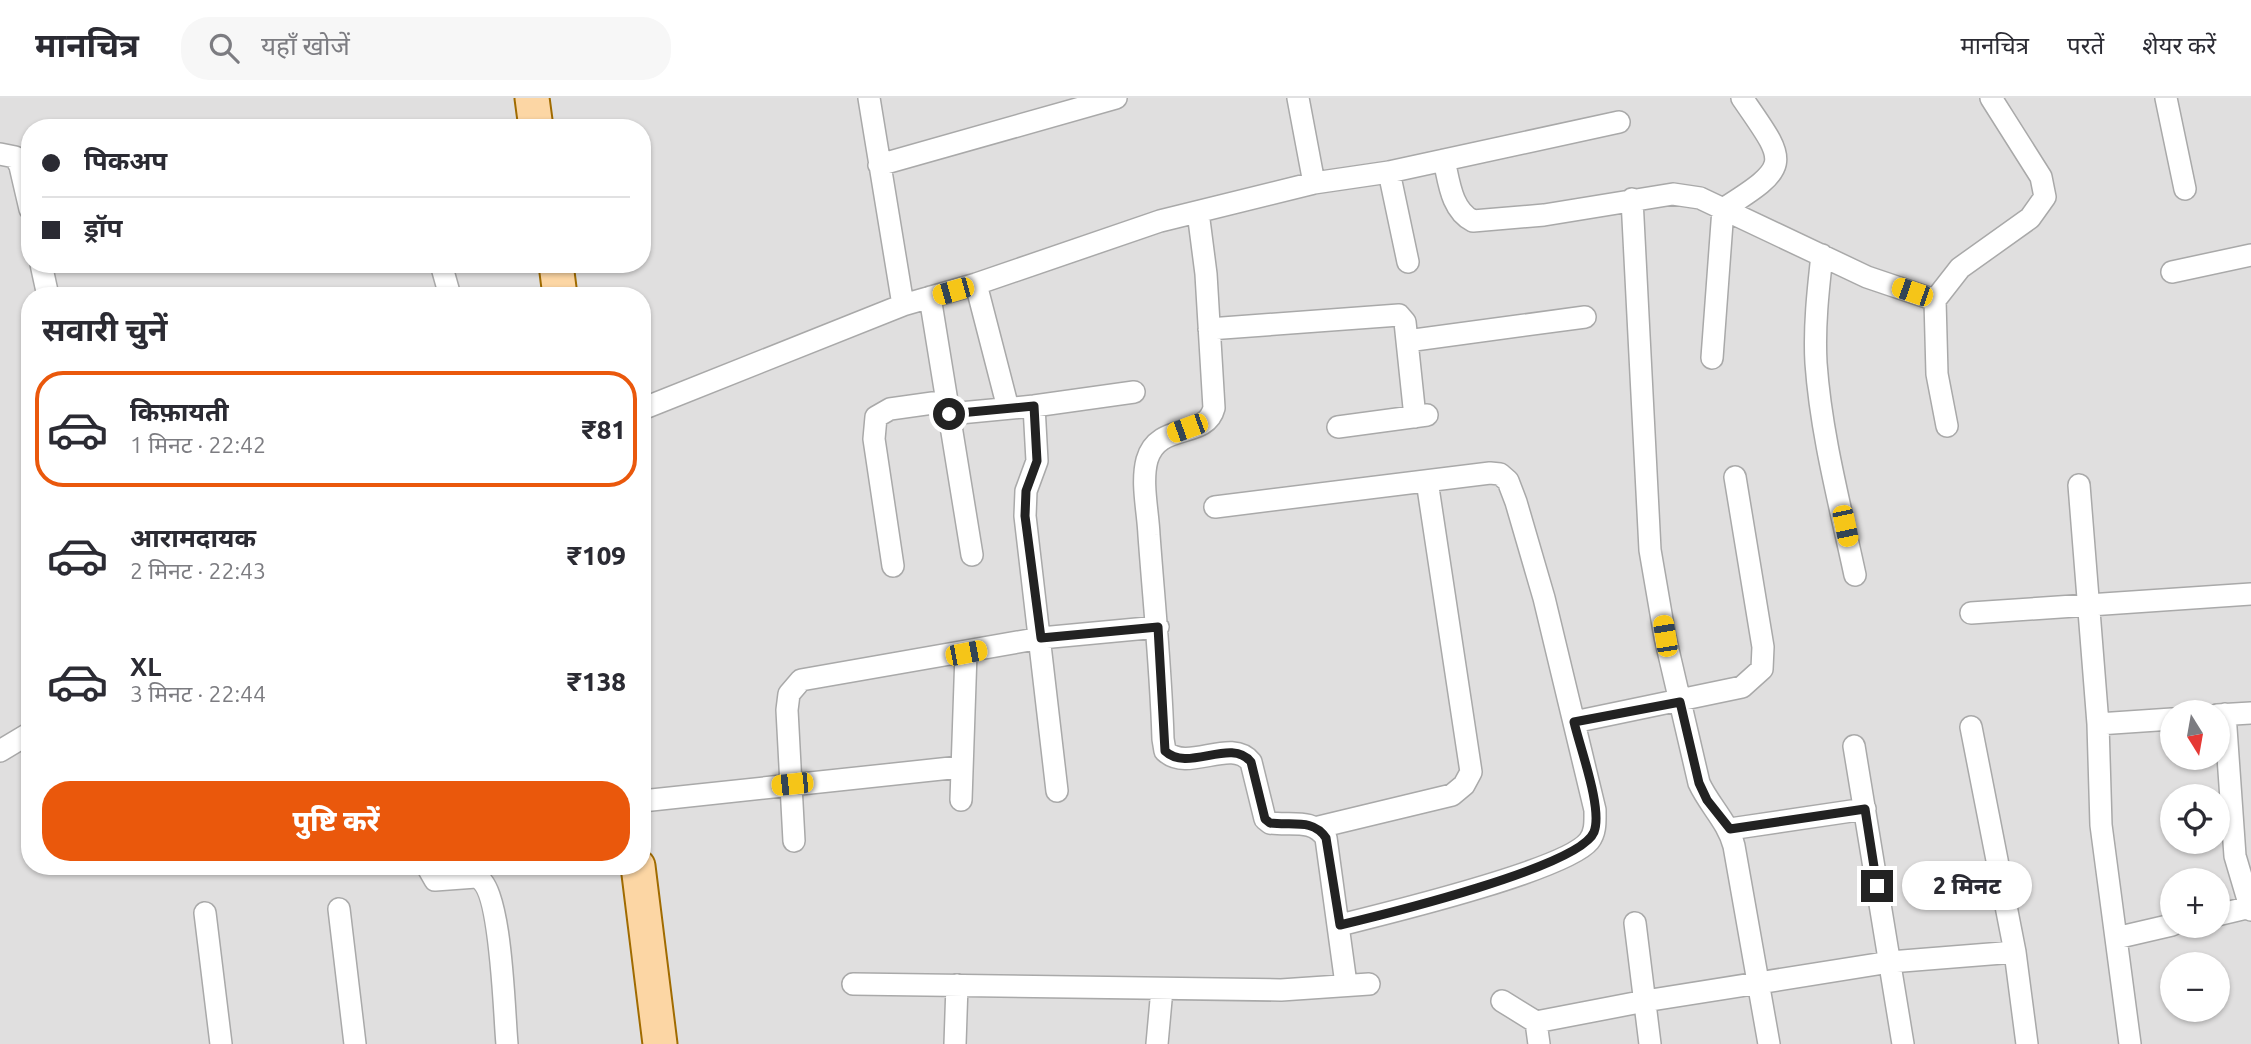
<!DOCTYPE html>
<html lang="hi">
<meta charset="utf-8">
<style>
:root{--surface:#fff;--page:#f7f7f7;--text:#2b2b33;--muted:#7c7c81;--line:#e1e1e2;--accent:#ea580c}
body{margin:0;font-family:Ubuntu,"Noto Sans Devanagari",sans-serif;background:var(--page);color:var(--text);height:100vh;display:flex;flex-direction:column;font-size:26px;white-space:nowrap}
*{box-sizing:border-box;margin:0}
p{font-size:23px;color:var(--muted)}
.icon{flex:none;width:38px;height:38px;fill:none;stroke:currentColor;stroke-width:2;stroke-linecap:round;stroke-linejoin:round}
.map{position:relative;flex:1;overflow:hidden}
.details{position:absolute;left:21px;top:189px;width:630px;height:588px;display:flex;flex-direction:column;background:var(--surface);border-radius:28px;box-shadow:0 2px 5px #0004}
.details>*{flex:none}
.banner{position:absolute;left:21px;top:21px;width:630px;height:154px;border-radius:28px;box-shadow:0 2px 5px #0004;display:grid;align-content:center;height:154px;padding:0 21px;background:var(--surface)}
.needle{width:46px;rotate:169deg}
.buttons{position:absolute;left:2160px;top:602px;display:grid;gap:14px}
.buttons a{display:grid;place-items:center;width:70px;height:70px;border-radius:50%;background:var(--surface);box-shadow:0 2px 5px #0004;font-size:35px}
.end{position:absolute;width:32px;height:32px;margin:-16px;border:9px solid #222;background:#fff;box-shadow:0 0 0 4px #fff}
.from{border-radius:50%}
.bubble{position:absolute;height:49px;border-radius:24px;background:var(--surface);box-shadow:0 2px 5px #0004;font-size:23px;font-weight:800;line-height:49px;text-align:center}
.car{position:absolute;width:21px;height:42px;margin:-21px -10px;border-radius:9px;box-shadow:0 0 5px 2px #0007;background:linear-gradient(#f5c518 24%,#345 0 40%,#f5c518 0 76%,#345 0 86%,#f5c518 0)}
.banner b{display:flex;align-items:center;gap:24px;height:66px;font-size:26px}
.banner b+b{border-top:2px solid var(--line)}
.banner i{width:18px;height:18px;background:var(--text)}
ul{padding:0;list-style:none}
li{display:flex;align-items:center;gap:21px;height:116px;margin:0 14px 10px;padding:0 7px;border:4px solid transparent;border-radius:28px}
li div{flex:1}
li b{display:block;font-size:26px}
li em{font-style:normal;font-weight:800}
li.on{border-color:var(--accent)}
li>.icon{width:63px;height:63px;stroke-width:1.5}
h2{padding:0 21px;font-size:32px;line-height:84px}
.primary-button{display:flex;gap:14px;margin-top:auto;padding:14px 21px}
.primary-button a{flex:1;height:80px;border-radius:28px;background:var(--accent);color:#fff;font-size:28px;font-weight:800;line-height:80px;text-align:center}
header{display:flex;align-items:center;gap:42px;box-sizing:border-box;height:98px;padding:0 35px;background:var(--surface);border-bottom:2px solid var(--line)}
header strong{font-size:33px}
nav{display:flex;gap:38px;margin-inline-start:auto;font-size:24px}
.search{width:490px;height:63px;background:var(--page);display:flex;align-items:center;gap:18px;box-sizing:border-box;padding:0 24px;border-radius:28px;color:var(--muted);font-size:26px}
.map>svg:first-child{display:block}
.residential{fill:#e0dfdf;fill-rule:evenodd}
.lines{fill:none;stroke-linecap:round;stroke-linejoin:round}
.minor-casing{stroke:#a9a9a9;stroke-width:24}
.primary-casing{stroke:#a06b00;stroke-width:37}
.minor{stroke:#fff;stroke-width:21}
.primary{stroke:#fcd6a4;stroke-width:33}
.route{stroke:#222;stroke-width:9}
</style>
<header>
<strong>मानचित्र</strong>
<div class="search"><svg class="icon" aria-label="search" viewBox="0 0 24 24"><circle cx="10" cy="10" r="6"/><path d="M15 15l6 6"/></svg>यहाँ खोजें</div>
<nav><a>मानचित्र</a><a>परतें</a><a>शेयर करें</a></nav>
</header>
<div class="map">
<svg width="2251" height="946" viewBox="0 0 2251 946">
<rect width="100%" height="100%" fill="#f2efe9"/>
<path class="residential" d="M0,0h2251v946h-2251zM30,30h612v136h-612zM30,198h612v570h-612zM2172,614h45v46h-45zM2172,698h45v46h-45zM2172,782h45v46h-45zM2172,866h45v46h-45z"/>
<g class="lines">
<g class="minor-casing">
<path id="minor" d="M869,0l34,207
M1298,0l16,85
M2166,0l19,91
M0,56l15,3 5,9 10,43
M1444,62c5,21 7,50 29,61l71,-6 129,-21 27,4 167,79 68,23
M879,67l237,-67
M1389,74l19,90
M1632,101l18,351 15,87 34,146c10,22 29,39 35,63l35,198
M1198,114l8,62 8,134c-8,32 -56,13 -67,52 -6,23 1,51 2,75 5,68 12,135 14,204l2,12c23,22 66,-14 86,11l14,57 5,4c21,3 43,-5 56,15l20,146
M1822,157c-4,36 -8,72 -6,108 5,71 24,142 39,212
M41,166l7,32
M441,166l9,32
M2172,174l79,-17
M976,186l32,124
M930,199l42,258
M1209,231l190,-14 6,7 10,95
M1407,243l178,-24
M1712,260l11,-149c70,-44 64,-46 19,-111
M1034,308l3,55 -11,30 -1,25 32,275
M642,311l261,-104 73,-21 184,-63 154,-38 75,-11 230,-50
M949,316l85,-8 100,-14
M1947,328l-10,-52 -2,-74 25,-32 70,-50 15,-21 -4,-20 -50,-79
M1338,329l89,-12
M2079,387l19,239 3,101 29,219
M1215,409l275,-34 10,1 8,7 8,21 28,96 51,212c0,11 1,22 -6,31 -23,29 -205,73 -249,84
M893,468l-19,-127 2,-22 14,-8 57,-8
M1971,515l280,-19
M2225,616l10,142 16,54
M2217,617l34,-2
M1574,624l168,-35 20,-18 1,-22 -28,-170
M2098,626l74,-5
M1971,629l44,225 12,92
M1854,648l49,298
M0,653l30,-18
M961,702l5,-147
M642,703l318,-34
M1319,729l133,-32 12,-10 7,-13 -44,-291
M1730,731l135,-20
M794,743l-7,-131 2,-16 12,-14 240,-42 117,-11
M427,768l8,14 41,-3c26,9 28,138 31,167
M339,811l16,135
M205,815l16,131
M2217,817l34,-8
M1635,825l15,121
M2116,840l56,-13
M853,886l428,6 88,-6
M1502,903l34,21 3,22
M1536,924l109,-21 245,-39 125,-10
M955,946l2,-59
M1157,946l5,-55"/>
</g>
<g class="primary-casing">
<path id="primary" d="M532,0l4,30
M556,166l4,32
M638,768l22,178"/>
</g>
<use href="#minor" class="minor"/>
<use href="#primary" class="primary"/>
</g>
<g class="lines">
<path class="route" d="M949,316l85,-8 3,55 -11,30 -1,25 16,122 117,-11 7,124c23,22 66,-14 86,11l14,57 5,4c21,3 43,-5 56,15l14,87c42,-10 240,-58 254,-93 9,-23 -14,-84 -20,-110l106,-20 19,81 8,17 23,29 135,-20 12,77"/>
</g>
</svg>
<div class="buttons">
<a><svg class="needle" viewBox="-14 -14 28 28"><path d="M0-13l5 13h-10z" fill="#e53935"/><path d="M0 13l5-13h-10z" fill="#7c7c81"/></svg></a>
<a><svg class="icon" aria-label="locate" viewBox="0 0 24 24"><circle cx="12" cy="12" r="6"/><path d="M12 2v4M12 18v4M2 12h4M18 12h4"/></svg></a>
<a>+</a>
<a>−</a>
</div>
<i class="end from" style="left:949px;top:316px"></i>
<i class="end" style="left:1877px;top:788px"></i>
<div class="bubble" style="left:1902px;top:763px;width:130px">2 मिनट</div>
<i class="car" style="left:953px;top:193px;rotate:254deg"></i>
<i class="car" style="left:1912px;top:194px;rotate:289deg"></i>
<i class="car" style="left:1187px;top:330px;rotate:250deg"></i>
<i class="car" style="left:1845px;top:428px;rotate:168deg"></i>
<i class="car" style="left:1665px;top:538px;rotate:351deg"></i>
<i class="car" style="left:966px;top:555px;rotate:79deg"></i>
<i class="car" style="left:792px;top:686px;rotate:264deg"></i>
<div class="banner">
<b><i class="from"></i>पिकअप</b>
<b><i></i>ड्रॉप</b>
</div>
<section class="details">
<h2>सवारी चुनें</h2>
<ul>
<li class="on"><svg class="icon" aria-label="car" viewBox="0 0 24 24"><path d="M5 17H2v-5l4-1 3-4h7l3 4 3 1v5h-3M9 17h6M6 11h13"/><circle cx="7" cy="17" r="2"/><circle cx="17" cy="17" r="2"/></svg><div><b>किफ़ायती</b><p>1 मिनट · 22:42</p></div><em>₹81</em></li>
<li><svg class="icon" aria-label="car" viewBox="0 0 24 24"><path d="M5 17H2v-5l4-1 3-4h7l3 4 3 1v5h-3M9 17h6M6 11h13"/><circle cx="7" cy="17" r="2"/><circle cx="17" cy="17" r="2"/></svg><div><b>आरामदायक</b><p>2 मिनट · 22:43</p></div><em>₹109</em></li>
<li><svg class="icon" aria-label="car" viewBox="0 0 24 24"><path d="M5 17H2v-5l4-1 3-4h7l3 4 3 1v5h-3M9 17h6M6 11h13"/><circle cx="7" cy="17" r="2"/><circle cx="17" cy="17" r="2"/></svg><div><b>XL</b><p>3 मिनट · 22:44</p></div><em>₹138</em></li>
</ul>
<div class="primary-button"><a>पुष्टि करें</a></div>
</section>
</div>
